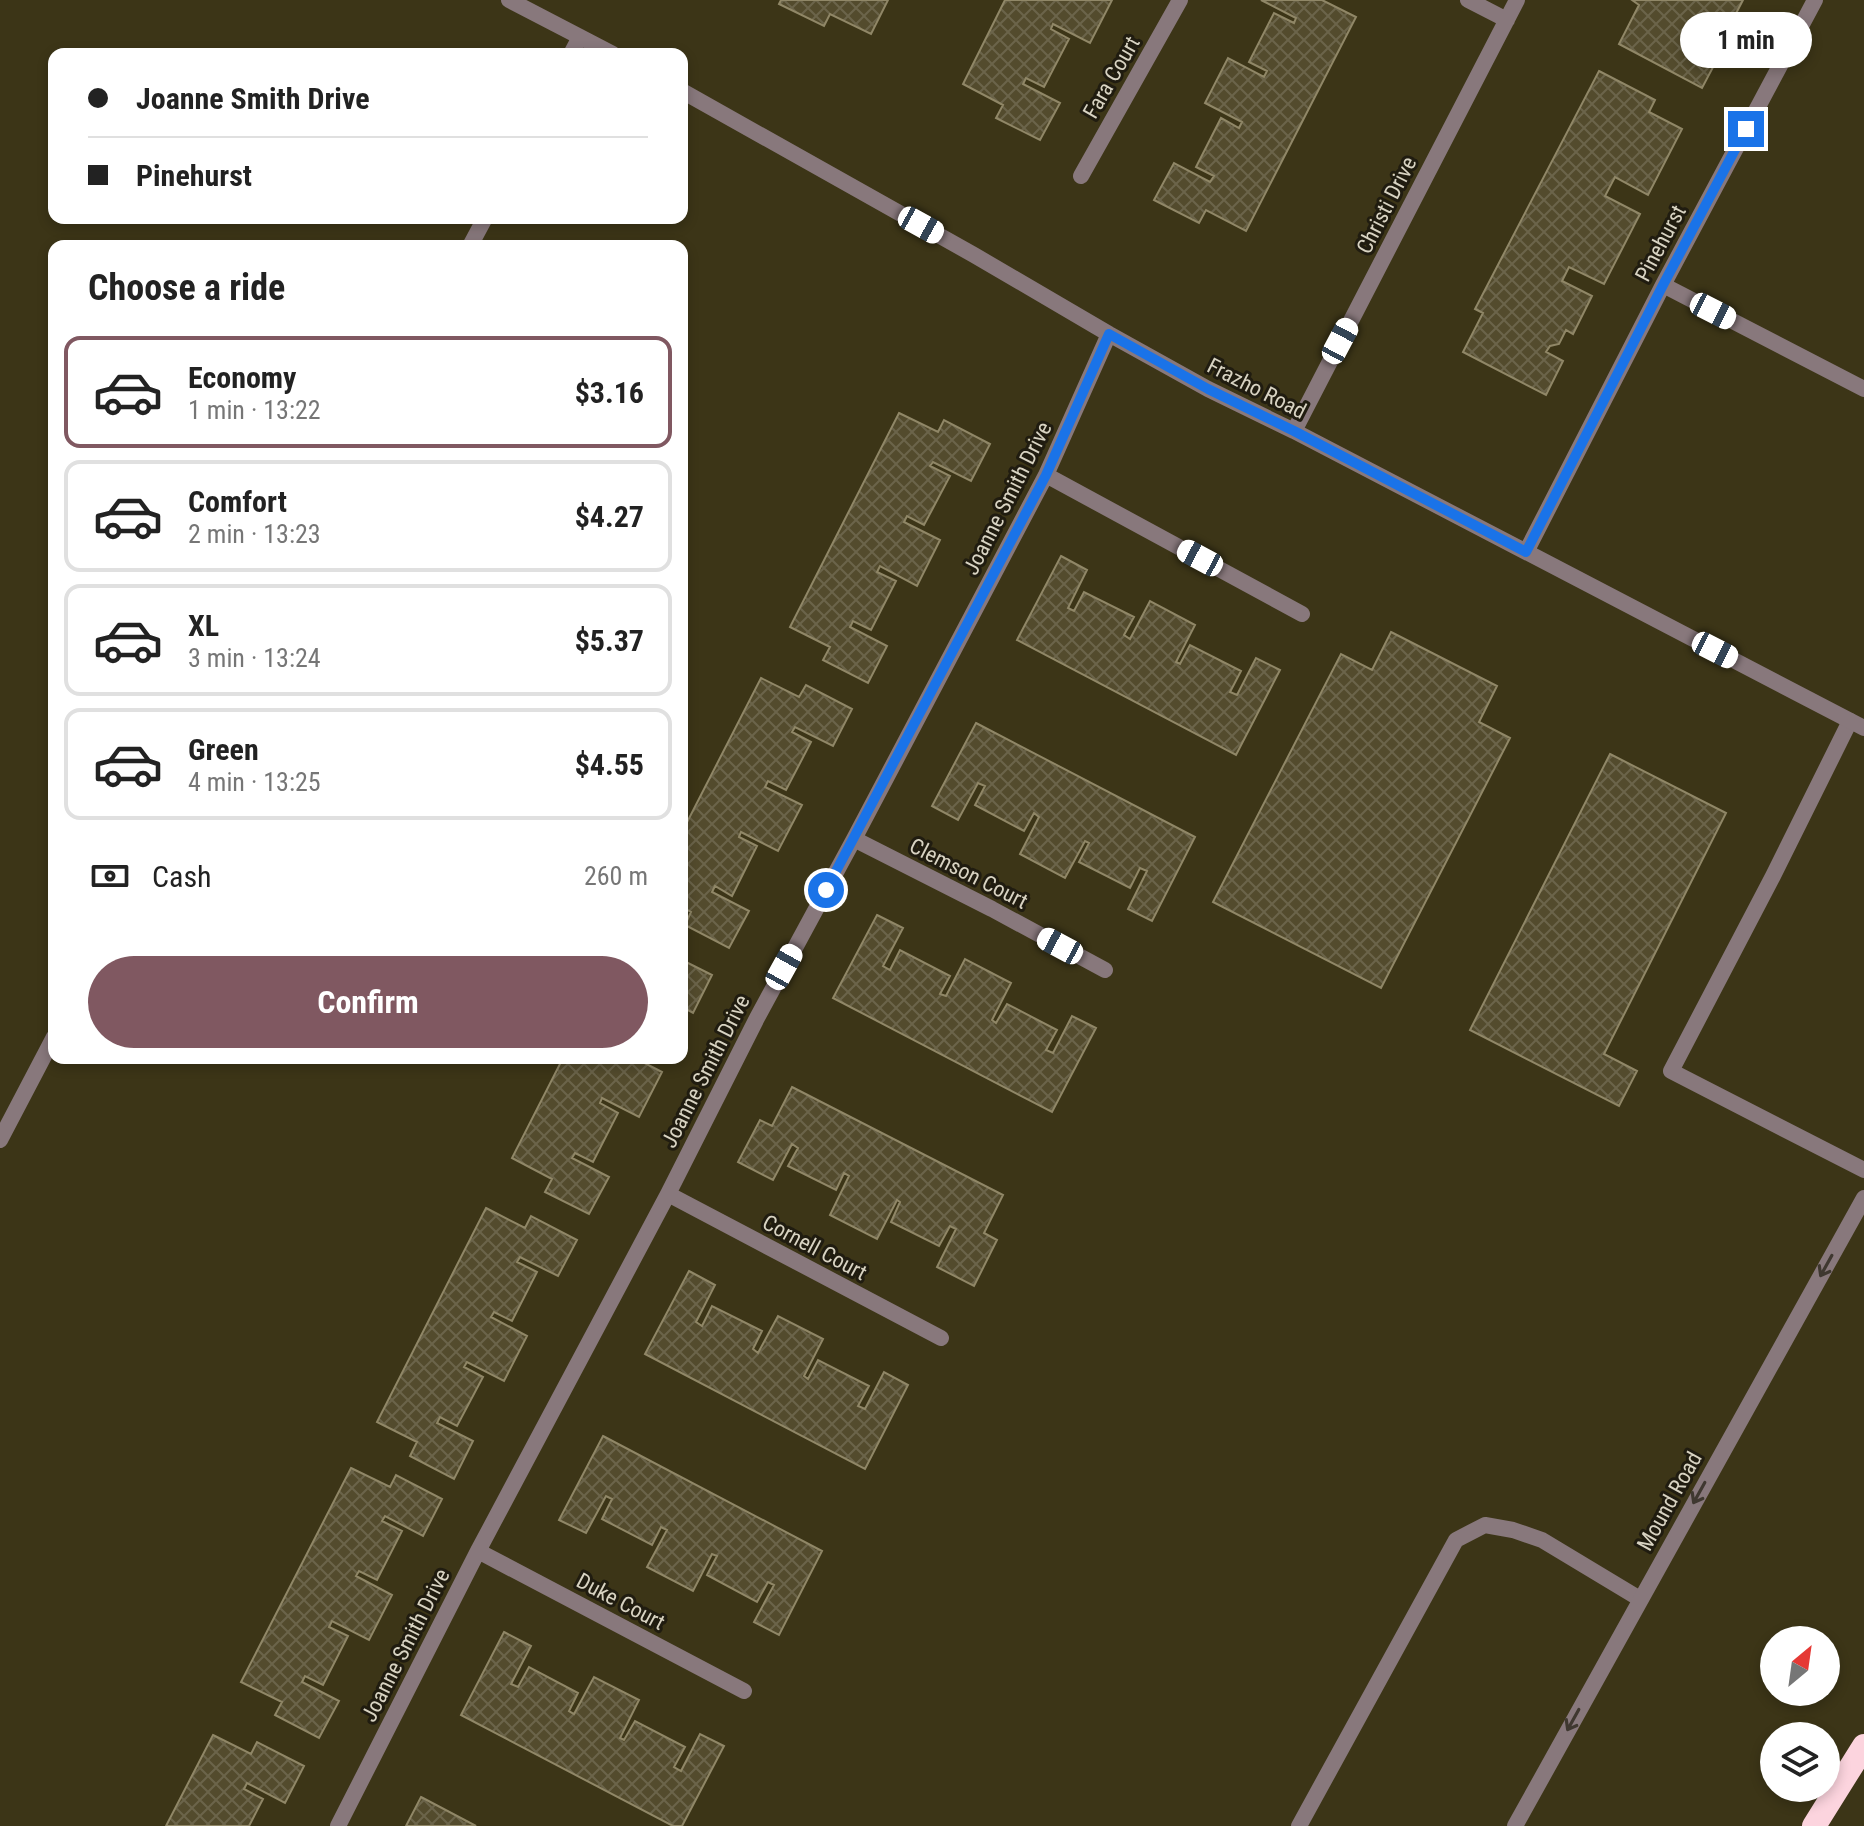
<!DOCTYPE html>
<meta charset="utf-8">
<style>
:root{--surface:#fff;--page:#f2f2f2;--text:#222;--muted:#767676;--line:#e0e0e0;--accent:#805861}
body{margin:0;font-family:"Roboto Condensed",sans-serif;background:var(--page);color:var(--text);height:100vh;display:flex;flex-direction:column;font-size:30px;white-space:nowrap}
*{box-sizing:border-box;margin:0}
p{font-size:26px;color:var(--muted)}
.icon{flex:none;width:44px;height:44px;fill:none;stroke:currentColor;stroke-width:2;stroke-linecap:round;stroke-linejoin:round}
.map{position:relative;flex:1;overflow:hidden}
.details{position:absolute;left:48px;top:240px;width:640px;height:824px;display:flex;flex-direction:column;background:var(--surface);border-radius:16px;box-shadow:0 4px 12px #0003}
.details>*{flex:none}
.hud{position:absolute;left:48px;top:48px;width:640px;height:176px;border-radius:16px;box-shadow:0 4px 12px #0003;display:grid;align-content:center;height:176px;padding:0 40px;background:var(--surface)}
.needle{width:52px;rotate:29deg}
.buttons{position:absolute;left:1760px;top:1626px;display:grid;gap:16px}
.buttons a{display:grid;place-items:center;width:80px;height:80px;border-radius:50%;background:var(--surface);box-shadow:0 4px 12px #0003;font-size:40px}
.end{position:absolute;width:36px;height:36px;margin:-18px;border:10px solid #1a73e8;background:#fff;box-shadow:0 0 0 4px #fff}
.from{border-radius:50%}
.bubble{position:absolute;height:56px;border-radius:28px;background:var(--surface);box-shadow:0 4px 12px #0003;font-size:26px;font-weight:700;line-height:56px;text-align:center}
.car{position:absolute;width:24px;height:48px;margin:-24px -12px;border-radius:10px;box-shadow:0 0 6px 2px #0007;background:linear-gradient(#fff 24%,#345 0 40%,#fff 0 76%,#345 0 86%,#fff 0)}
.hud b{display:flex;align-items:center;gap:28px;height:76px;font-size:30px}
.hud b+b{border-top:2px solid var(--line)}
.hud i{width:20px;height:20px;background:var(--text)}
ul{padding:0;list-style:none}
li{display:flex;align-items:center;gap:24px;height:112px;margin:0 16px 12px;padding:0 24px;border:4px solid var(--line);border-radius:16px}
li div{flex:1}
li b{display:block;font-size:30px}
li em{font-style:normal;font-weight:700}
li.current{border-color:var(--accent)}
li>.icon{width:72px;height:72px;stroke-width:1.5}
h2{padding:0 40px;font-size:36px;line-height:96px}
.pay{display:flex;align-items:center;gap:20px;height:88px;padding:0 40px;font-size:30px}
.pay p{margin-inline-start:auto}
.action{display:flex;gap:16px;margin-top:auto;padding:16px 40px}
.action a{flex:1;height:92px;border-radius:48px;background:var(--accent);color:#fff;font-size:32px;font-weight:700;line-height:92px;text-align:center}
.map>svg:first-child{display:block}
.building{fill:url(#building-cross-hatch);stroke:#908767;stroke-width:2}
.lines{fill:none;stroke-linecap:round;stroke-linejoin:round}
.service{stroke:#88787c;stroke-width:16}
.minor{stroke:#88787c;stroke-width:16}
.tertiary{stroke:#88787c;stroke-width:16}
.motorway{stroke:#fcd4de;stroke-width:24}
.oneway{stroke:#3f3830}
.route{stroke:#1a73e8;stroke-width:10}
.labels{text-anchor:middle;stroke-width:6;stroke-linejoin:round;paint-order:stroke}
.street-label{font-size:22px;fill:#d8d3c2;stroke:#201c10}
</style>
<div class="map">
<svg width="1864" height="1826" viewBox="0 0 1864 1826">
<defs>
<pattern id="building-cross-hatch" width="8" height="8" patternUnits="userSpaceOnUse" patternTransform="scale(2)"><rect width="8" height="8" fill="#534b2d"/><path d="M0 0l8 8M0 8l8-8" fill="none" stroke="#6b644a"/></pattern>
</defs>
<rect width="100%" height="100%" fill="#3c3517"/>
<path class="building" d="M781,0h107l-17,34 -41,-20 -6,12 -45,-22z
M1005,0h107l-22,43 -37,-19 -2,5 18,10 -25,48 -18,-9 -3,6 37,19 -20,37 -44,-22 7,-13 -40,-21z
M1261,0h61l34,17 -110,214 -40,-21 -7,13 -45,-23 20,-37 36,19 4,-6 -18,-9 25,-49 18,10 3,-6 -37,-19 23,-45 36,19 3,-6 -18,-9 25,-49 20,10 2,-5z
M1632,0h111l-14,27 -7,-3 -7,13 -9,2 -3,6 17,9 -18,34 -83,-44 20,-39z
M1599,71l56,29 -6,12 33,17 -34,66 -33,-18 -10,19 35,18 -36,70 -35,-17 -7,14 30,15 -19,38 -7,-4 -7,14 -9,2 -4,6 17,9 -17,34 -83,-43 20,-39 -8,-4z
M899,413l39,19 6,-12 46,24 -19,37 -38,-19 -3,4 20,10 -26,49 -17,-9 -3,6 36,18 -23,46 -37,-20 -3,6 19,9 -25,49 -18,-9 -3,6 37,19 -19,37 -45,-23 7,-13 -40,-20z
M1061,556l26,14 -19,38 6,3 10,-19 50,25 -10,18 6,4 20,-38 45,24 -19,37 4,2 10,-19 51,26 -11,21 7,3 19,-37 24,12 -44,85 -219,-115z
M1391,632l106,54 -18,36 31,16 -129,250 -168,-86 128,-248 31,16z
M761,678l38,19 7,-12 46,24 -19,37 -38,-19 -3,5 19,10 -25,48 -18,-9 -3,6 37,18 -24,46 -37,-19 -2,5 18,9 -25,50 -17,-10 -3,6 37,19 -20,37 -44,-23 6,-13 -9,-5v-75z
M976,723l219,114 -43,84 -24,-12 19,-38 -7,-3 -10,20 -51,-26 10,-19 -4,-2 -20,37 -45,-24 19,-37 -5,-4 -10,18 -49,-26 10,-19 -7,-3 -20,37 -26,-14z
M1610,754l116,59 -122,241 33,17 -18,35 -149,-76z
M877,915l26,13 -20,38 7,4 10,-20 50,26 -10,18 6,2 19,-37 46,24 -19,37 4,3 11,-19 50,26 -11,20 7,3 19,-37 24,12 -44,84 -219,-114z
M682,960l30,15 -19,38 -11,-6z
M563,1058h72l27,14 -23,45 -37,-19 -2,5 18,10 -25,49 -18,-9 -3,5 37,19 -20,37 -44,-22 7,-13 -40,-21z
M792,1087l211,108 -19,38 13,7 -23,46 -37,-19 19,-38 -6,-3 -11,20 -48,-24 9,-20 -3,-2 -20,39 -47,-24 19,-39 -5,-3 -8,17 -48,-24 10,-18 -6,-4 -19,36 -35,-18 22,-42 12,6z
M486,1208l39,20 6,-12 46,24 -19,36 -38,-19 -3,5 20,10 -25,49 -18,-9 -3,5 36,19 -23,45 -37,-19 -3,5 19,10 -26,49 -17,-9 -3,6 36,18 -19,38 -44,-23 7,-14 -40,-20z
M689,1271l26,14 -19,37 6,4 10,-20 50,25 -9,18 5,4 20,-37 45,23 -19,37 4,3 10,-19 51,26 -11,20 7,3 19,-37 24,13 -43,84 -220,-115z
M603,1436l219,115 -43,84 -25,-13 20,-37 -6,-3 -11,20 -50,-27 10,-19 -5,-2 -19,37 -46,-24 20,-37 -6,-3 -9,18 -50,-26 10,-20 -6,-3 -20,37 -27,-13z
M351,1468l39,19 6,-12 46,24 -19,37 -38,-20 -3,5 20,10 -25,49 -18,-9 -3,5 36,19 -23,45 -37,-19 -3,6 19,9 -25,49 -18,-9 -3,6 37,19 -20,37 -44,-23 7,-13 -41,-20z
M504,1632l27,14 -20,38 7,3 11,-20 49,26 -9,18 5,3 20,-37 45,23 -19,38 4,2 11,-19 50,26 -11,20 7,4 19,-37 24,12 -42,80h-9l-212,-111z
M213,1735l38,19 6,-12 47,24 -19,37 -38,-20 -3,6 19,10 -14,27h-83z
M421,1797l55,29h-70z"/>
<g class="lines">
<path class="service" d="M1850,721l-77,155 -102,195 193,99
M1299,1826l157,-286 29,-15 28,5 29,10 98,59"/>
<path class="minor" d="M509,0l104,54
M1468,0l39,20
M571,54l9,-17
M682,91l292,164 135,79 99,55 86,42 570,297
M1081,176l99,-176
M470,246l15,-28
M1663,285l201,104
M1294,431l223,-431
M1046,475l256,139
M1526,552l137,-267 152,-285
M854,839l138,70 113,61
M0,1140l54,-103
M668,1194l273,144
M478,1551l266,140
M338,1826l140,-275 190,-357 89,-176 97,-179 192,-364 63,-141"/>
<path class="tertiary" d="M1515,1826l349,-628"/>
<path class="motorway" d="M1814,1826l50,-80"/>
</g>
<defs><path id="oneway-shaft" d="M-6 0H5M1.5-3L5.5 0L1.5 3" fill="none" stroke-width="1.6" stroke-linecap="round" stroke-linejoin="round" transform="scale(2)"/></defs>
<g class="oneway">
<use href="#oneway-shaft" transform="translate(1826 1266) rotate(119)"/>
<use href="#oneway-shaft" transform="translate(1699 1493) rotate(119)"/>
<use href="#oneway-shaft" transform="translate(1573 1720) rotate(119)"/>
</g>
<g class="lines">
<path class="route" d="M826,890l220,-415 63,-141 99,55 86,42 232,121 137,-267 83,-156"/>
</g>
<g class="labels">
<g class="street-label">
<text transform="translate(1111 77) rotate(-60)" y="8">Fara Court</text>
<text transform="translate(1386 205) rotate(-63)" y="8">Christi Drive</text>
<text transform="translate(1660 243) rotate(-62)" y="8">Pinehurst</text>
<text transform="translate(1257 388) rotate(27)" y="8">Frazho Road</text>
<text transform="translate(1007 498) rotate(-63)" y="8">Joanne Smith Drive</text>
<text transform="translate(969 873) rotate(27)" y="8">Clemson Court</text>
<text transform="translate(705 1071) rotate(-63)" y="8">Joanne Smith Drive</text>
<text transform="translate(815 1247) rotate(28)" y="8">Cornell Court</text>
<text transform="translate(1669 1501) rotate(-61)" y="8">Mound Road</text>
<text transform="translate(621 1601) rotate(28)" y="8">Duke Court</text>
<text transform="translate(405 1645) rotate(-63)" y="8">Joanne Smith Drive</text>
</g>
</g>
</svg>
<div class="buttons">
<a><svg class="needle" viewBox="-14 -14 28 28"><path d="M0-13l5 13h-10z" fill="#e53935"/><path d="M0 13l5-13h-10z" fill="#767676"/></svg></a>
<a><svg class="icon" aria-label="layers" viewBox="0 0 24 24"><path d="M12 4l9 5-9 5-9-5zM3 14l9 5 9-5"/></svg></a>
</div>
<i class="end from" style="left:826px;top:890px"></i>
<i class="end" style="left:1746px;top:129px"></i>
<div class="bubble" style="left:1680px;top:12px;width:132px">1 min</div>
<i class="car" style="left:921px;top:225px;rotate:119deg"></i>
<i class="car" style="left:1713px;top:311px;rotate:117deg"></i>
<i class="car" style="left:1340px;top:341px;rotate:28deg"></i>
<i class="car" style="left:1200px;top:558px;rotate:298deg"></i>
<i class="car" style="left:1715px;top:650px;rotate:117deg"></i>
<i class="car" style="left:1060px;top:946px;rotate:298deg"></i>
<i class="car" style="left:784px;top:967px;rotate:29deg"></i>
<div class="hud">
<b><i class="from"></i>Joanne Smith Drive</b>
<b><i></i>Pinehurst</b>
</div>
<section class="details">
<h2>Choose a ride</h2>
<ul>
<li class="current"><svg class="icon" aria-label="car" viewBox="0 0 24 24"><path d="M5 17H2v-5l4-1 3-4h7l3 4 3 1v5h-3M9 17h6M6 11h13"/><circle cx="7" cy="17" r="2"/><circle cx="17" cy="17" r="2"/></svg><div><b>Economy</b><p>1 min · 13:22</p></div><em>$3.16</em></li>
<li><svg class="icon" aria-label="car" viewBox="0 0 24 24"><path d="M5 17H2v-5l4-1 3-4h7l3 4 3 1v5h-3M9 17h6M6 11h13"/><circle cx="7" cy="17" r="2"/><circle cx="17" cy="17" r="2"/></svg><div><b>Comfort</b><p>2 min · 13:23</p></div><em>$4.27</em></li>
<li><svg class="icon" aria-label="car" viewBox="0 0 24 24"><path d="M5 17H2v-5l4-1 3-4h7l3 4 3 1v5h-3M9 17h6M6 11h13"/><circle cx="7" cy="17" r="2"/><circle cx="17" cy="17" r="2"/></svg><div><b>XL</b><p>3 min · 13:24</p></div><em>$5.37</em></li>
<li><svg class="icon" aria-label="car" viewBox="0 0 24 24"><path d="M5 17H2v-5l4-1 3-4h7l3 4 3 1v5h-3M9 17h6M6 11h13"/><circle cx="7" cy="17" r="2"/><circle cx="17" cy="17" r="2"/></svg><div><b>Green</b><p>4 min · 13:25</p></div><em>$4.55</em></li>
</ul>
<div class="pay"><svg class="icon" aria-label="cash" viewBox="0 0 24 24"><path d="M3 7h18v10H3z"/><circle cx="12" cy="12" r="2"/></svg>Cash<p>260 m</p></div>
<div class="action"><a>Confirm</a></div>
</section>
</div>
